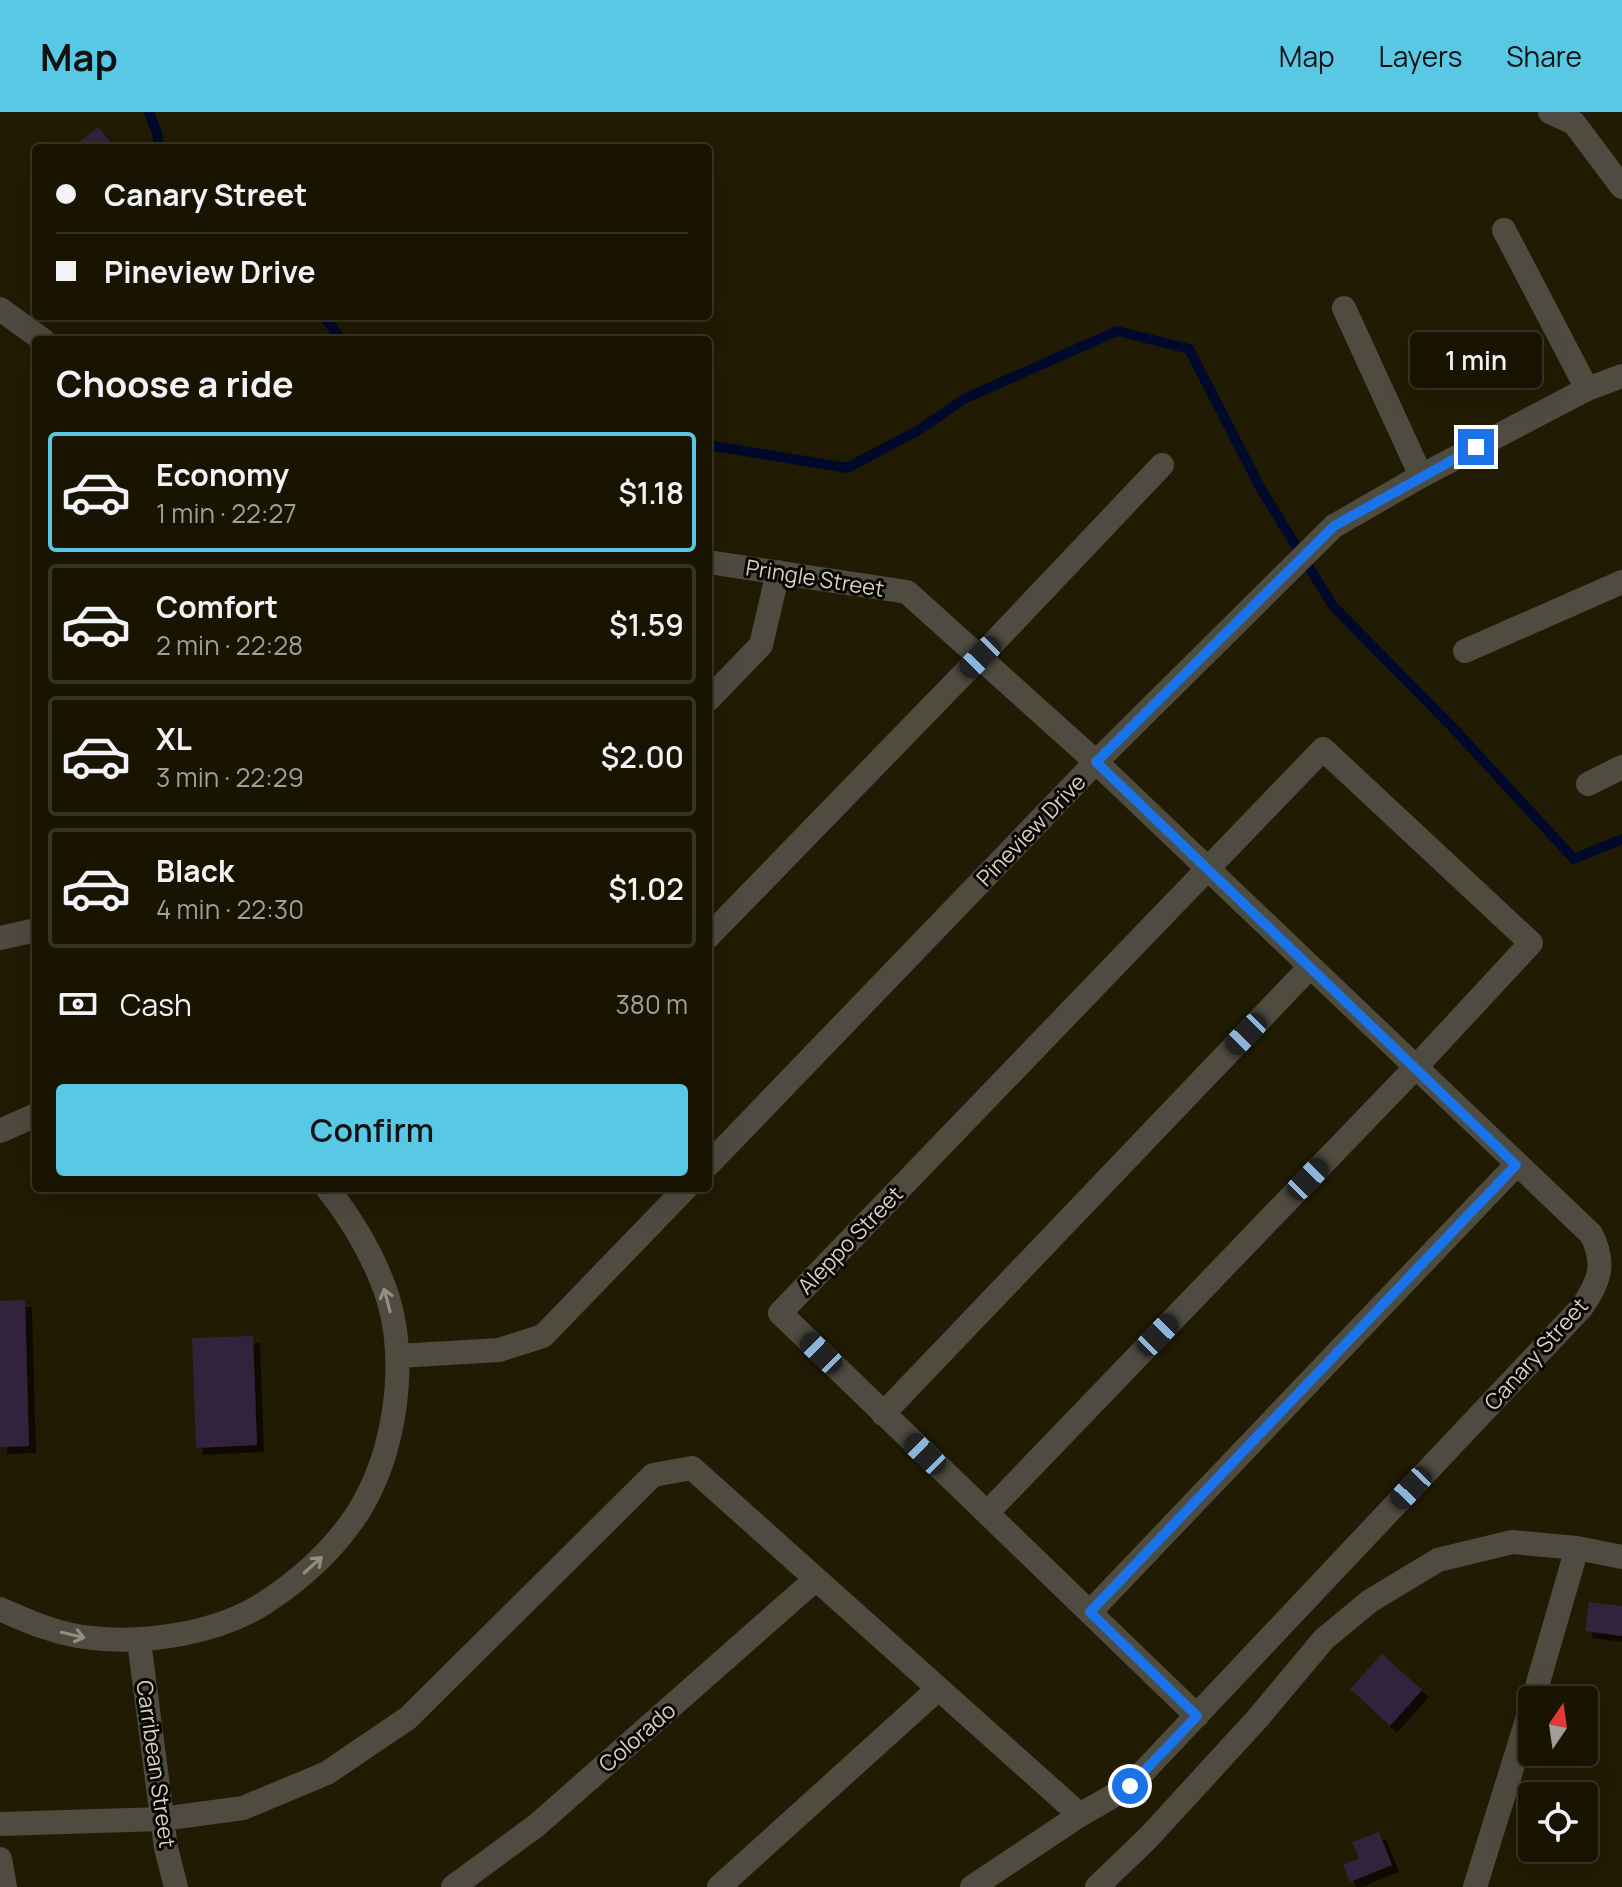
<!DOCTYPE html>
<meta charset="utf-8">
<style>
:root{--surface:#191402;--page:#262111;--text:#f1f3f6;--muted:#9f9e99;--line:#373324;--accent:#58c8e4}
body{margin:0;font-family:Manrope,sans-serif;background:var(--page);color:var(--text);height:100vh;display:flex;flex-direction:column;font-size:30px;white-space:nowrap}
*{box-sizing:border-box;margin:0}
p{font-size:26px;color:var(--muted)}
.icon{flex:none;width:44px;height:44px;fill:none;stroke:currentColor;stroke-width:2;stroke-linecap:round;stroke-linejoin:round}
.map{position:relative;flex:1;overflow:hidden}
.drawer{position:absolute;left:32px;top:224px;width:680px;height:856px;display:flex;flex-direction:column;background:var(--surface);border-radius:8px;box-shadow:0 8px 32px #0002,0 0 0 2px var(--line)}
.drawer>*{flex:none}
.guide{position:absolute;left:32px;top:32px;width:680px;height:176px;border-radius:8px;box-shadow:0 8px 32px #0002,0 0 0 2px var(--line);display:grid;align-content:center;height:176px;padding:0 24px;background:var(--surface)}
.needle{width:52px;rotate:13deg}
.controls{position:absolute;left:1518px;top:1574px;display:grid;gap:16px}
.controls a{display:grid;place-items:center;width:80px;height:80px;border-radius:8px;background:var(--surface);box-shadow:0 8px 32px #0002,0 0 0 2px var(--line);font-size:40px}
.end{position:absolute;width:36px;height:36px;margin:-18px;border:10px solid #1a73e8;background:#fff;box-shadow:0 0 0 4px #fff}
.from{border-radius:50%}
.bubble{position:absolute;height:56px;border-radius:8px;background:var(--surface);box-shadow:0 8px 32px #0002,0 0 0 2px var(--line);font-size:26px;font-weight:600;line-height:56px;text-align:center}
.car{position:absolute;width:24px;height:48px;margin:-24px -12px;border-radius:10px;box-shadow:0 0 6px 2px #0007;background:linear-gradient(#222 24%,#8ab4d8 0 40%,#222 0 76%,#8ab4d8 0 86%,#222 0)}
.guide b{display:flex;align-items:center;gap:28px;height:76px;font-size:30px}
.guide b+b{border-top:2px solid var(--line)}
.guide i{width:20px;height:20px;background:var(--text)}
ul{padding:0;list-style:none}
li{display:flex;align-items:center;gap:24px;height:120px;margin:0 16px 12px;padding:0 8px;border:4px solid var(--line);border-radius:8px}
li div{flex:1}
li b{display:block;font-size:30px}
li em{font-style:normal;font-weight:600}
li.current{border-color:var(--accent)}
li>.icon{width:72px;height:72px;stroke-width:1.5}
h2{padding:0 24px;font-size:36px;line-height:96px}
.pay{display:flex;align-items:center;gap:20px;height:88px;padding:0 24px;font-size:30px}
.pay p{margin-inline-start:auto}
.button{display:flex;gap:16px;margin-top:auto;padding:16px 24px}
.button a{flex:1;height:92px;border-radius:8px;background:var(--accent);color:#111;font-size:32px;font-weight:600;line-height:92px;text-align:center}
header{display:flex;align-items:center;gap:48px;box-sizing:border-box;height:112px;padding:0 40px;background:var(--accent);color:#111}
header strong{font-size:38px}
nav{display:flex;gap:44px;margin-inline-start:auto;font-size:28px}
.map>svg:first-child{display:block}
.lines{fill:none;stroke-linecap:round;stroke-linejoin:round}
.stream{stroke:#00092b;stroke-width:10}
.building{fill:#30243a;filter:url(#shadow)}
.street{stroke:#4e4b40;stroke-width:24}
.oneway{stroke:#928e81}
.route{stroke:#1a73e8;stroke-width:10}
.labels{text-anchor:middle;stroke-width:6;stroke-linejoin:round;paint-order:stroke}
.street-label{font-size:22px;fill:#d5d1c2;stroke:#080601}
</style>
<header>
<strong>Map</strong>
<nav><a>Map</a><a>Layers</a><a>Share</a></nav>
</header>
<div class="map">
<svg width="1622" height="1775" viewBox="0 0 1622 1775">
<defs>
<filter id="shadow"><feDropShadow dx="7" dy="7" stdDeviation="0" flood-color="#0009"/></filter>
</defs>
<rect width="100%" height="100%" fill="#211b03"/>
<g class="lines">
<path class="stream" d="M149,0l8,21 2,15
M323,204l19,24
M708,333l139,23 72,-38 45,-31 153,-68 72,18 72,140 72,117 122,124 119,129 48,-20"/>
</g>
<path class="building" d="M98,15l18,21h-44z
M25,1188l4,146 -29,1v-146z
M253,1224l4,109 -61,3 -4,-110z
M1589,1490l33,4v30l-37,-5z
M1382,1542l40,36 -32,36 -40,-37z
M1379,1720l13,33 -42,17 -7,-17 16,-7 -7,-16z"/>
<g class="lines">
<path class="street" d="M1550,0l24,11 48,64
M1504,118l83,159
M1344,196l77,168
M0,197l43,31
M708,450l199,30 189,170 495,472c15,29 9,47 -9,73l-452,479 -50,29 -108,72
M1465,539l157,-69
M708,588l53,-55 17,-73
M1588,672l34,-17
M708,825l272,-280 182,-192
M0,826l36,-8
M0,1019l36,-16
M708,1053l388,-403 238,-236 87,-50 166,-87 35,-13
M398,1244l101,-6 44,-14 143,-148
M883,1302l427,-447
M987,1401l428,-445 116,-125 -208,-194 -543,564 417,403
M0,1497c29,13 59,26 92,29 55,6 127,-5 174,-36 35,-23 68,-53 91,-88 38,-59 51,-149 31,-216 -13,-40 -35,-77 -61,-110
M1090,1500l426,-447
M139,1529l27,207 10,39
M1533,1588l44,-152
M0,1712l162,-5 81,-11 84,-35 81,-55 245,-243 39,-7 388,347
M0,1747l5,28
M453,1775l84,-62 279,-246
M719,1775l219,-198
M1097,1775l51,-49 110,-120 66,-79 46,-38 68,-41 74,-18 65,6 45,9
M1475,1775l57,-183"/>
</g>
<defs><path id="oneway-shaft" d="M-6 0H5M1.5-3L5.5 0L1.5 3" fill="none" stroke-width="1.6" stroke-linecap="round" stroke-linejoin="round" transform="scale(2)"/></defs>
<g class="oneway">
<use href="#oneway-shaft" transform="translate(387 1188) rotate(-105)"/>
<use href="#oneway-shaft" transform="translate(313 1453) rotate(-42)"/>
<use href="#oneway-shaft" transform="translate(73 1523) rotate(13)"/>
</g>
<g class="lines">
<path class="route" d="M1130,1674l67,-70 -107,-104 426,-447 -420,-403 238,-236 142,-79"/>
</g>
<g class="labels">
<g class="street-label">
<text transform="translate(815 466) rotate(9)" y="8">Pringle Street</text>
<text transform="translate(1031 718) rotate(-46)" y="8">Pineview Drive</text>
<text transform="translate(850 1128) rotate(-46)" y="8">Aleppo Street</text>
<text transform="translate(1536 1242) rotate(-48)" y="8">Canary Street</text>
<text transform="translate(637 1625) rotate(-41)" y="8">Colorado</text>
<text transform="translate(156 1652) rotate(82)" y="8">Carribean Street</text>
</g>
</g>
</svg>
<div class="controls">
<a><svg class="needle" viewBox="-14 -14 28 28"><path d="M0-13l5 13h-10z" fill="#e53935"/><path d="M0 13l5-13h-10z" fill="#9f9e99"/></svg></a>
<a><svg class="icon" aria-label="locate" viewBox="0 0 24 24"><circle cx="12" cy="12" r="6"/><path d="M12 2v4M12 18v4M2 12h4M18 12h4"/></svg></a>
</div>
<i class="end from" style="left:1130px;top:1674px"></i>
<i class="end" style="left:1476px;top:335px"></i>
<div class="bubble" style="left:1410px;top:220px;width:132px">1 min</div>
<i class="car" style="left:980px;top:545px;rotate:224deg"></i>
<i class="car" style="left:1246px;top:922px;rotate:224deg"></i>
<i class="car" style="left:1308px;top:1067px;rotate:44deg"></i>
<i class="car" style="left:1158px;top:1223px;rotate:44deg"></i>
<i class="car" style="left:821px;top:1241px;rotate:314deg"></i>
<i class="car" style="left:925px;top:1342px;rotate:314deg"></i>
<i class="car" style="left:1411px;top:1376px;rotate:223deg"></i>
<div class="guide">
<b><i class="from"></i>Canary Street</b>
<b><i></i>Pineview Drive</b>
</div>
<section class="drawer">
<h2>Choose a ride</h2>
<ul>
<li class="current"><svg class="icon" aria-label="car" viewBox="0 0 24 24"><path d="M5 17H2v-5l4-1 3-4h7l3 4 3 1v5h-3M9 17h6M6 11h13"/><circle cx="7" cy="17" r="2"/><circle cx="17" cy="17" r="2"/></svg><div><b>Economy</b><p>1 min · 22:27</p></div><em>$1.18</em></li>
<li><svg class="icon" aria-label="car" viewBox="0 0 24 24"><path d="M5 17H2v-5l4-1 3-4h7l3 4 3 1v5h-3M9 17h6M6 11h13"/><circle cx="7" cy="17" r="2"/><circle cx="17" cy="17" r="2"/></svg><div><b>Comfort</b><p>2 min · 22:28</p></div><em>$1.59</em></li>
<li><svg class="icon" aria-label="car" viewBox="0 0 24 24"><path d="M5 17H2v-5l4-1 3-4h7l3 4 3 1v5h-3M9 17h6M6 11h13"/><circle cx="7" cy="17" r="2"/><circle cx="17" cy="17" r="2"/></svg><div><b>XL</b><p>3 min · 22:29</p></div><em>$2.00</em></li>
<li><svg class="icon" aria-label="car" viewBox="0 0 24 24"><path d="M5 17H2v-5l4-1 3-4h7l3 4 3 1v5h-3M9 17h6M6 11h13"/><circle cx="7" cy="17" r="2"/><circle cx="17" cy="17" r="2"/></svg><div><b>Black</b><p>4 min · 22:30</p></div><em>$1.02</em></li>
</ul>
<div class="pay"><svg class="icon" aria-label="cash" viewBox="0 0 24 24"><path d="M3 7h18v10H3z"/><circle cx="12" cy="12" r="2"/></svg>Cash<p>380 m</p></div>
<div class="button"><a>Confirm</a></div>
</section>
</div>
